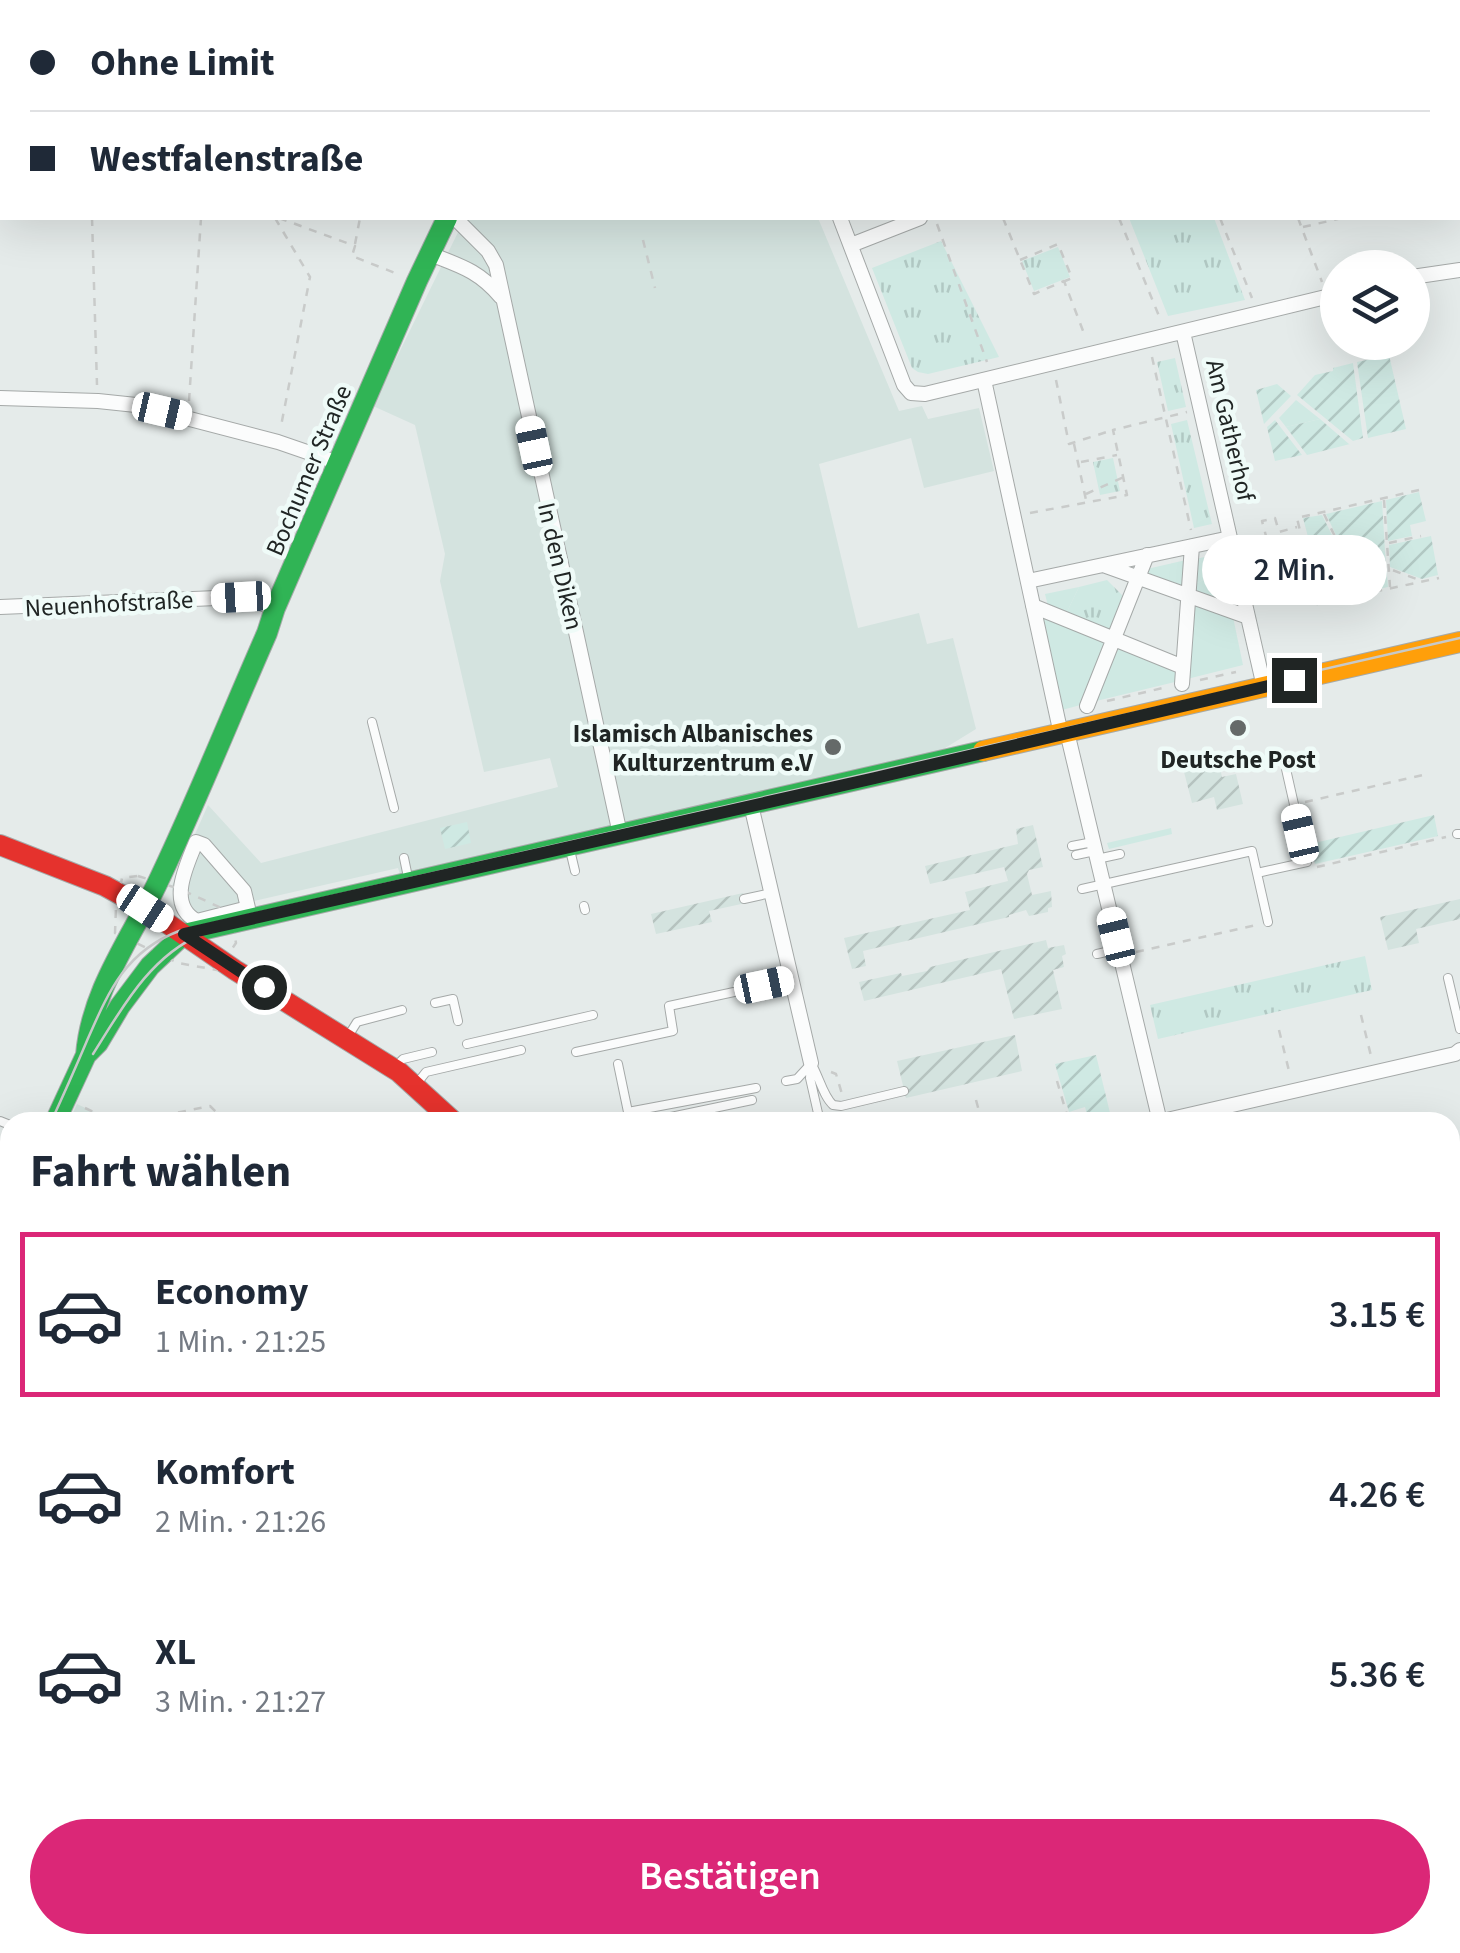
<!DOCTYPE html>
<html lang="de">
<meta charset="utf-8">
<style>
:root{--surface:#fff;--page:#f6f6f7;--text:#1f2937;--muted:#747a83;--line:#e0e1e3;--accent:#db2777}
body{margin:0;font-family:"Source Sans 3",sans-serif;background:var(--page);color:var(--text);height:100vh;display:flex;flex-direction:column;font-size:38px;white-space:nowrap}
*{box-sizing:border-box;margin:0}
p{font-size:32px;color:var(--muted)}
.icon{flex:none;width:55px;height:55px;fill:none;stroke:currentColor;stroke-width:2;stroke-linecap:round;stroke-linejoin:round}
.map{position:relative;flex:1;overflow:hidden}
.sheet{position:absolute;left:0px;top:1112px;width:1460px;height:842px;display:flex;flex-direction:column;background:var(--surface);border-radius:30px 30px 0 0;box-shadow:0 10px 40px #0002}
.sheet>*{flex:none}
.hud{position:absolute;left:0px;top:0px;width:1460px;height:220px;box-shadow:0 10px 40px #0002;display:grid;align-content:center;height:220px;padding:0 30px;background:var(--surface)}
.tools{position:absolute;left:1320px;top:250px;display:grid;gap:20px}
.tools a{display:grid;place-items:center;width:110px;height:110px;border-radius:50%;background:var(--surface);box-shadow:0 10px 40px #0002;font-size:50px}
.end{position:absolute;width:45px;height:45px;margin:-22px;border:12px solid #202524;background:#fff;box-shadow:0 0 0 5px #fff}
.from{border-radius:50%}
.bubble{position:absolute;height:70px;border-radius:35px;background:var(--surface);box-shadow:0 10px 40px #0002;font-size:32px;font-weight:600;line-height:70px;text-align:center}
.car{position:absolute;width:30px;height:60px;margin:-30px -15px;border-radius:12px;box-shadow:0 0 8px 2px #0007;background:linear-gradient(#fff 24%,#345 0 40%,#fff 0 76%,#345 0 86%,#fff 0)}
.hud b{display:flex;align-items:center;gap:35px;height:95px;font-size:38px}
.hud b+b{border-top:2px solid var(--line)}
.hud i{width:25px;height:25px;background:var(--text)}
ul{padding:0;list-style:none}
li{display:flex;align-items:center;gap:30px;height:165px;margin:0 20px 15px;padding:0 10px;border:5px solid transparent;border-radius:0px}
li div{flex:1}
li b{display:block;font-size:38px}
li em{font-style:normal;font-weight:600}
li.selected{border-color:var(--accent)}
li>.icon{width:90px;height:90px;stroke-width:1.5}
h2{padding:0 30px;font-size:45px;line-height:120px}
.cta{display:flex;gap:20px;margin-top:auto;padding:20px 30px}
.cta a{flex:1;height:115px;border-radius:60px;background:var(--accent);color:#fff;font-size:40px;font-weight:600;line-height:115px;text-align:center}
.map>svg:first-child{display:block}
.built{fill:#d4e3df}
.industrial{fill:url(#industrial-furrows)}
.grass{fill:#cfe9e3}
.park{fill:url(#park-tufts)}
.garden{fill:url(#garden-furrows)}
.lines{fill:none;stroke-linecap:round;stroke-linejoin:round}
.lane-casing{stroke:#a5a9a8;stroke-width:10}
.street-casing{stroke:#a5a9a8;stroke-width:16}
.fast-casing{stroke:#a5a9a8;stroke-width:22}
.slow-casing{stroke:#a5a9a8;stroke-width:22}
.jam-casing{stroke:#a5a9a8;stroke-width:22}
.path{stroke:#c9cbca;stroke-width:2.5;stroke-dasharray:8 8;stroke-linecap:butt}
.lane{stroke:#fbfcfc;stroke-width:8}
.street{stroke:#fbfcfc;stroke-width:14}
.fast{stroke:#30b455;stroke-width:20}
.slow{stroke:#ff9f0a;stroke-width:20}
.jam{stroke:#e5322d;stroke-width:20}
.tram{stroke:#c7c9c9;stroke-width:2.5}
.rail-casing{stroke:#c7c9c9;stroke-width:9}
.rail{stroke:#effbf8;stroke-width:5;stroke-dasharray:15;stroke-linecap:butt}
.route{stroke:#202524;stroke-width:12}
.poi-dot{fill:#656a69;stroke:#effbf8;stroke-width:4}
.labels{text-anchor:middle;stroke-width:9;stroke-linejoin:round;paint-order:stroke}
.street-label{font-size:25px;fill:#202524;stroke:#effbf8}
.poi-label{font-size:25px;font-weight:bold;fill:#202524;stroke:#effbf8;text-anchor:end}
</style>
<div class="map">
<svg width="1460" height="1953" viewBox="0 0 1460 1953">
<defs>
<pattern id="industrial-furrows" width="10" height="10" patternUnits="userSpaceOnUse" patternTransform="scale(2.5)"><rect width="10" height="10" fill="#d4e3df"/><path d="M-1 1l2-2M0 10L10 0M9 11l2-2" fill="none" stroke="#b6c3bf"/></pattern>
<pattern id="park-tufts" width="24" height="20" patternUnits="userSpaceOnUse" patternTransform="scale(2.5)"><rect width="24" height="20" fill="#cfe9e3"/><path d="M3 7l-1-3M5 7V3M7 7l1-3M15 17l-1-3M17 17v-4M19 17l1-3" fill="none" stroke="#b1c8c3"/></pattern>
<pattern id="garden-furrows" width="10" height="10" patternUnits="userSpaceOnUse" patternTransform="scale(2.5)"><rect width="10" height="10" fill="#cfe9e3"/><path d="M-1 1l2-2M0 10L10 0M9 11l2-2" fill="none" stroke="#b1c8c3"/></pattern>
</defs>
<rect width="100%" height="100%" fill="#e5ebea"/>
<path class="built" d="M465,218h353l81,193 23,-5 6,13 51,-11 15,63 -70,17 -13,-50 -92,26 39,164 61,-15 8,31 26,-6 23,91 -39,24 -536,125 -3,-10 -153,35 -55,24 -15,-22 -3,-19 36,-81 53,58 297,-76 -8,-29 -66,14 -44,-191 5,-27 -30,-129 -42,-19z
M77,1104l38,18h-46z
M574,1945h220l-8,8h-210z"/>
<path class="industrial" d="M1218,759l4,18 14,-3 7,30 -26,6 -3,-13 -22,6 -9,-35z
M1033,825l10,42 -14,3 -2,4 5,21 19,-4 1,16 -4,1v4l-19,4 -3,-6 -17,5v2l-146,34 3,15 -14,3 -8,-31 126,-28 -5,-18 43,-11 -4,-14 -74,17 -5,-18 93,-22 -2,-15z
M743,893l3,10 -37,8 3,11 -56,12 -5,-20z
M1460,899v20l-44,10 3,14 -31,7 -8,-33z
M1046,940l2,8 16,-3 2,9 -4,2 2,11 -11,3 9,39 -48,10 -13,-50 -137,32 -5,-19 42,-9 1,3 25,-5 3,-4z
M1015,1035l7,36 -116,27 -9,-37z"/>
<path class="grass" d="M1186,560l-2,32 -40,-15 3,-8z
M1221,571l9,36 -38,-13 1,-9z
M1079,587l-14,29 -16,-6 -4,-16z
M1192,602l41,15 10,48 -56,14z
M1037,611l72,29 -25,64 -22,6z
M1117,644l63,25 -1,12 -87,21z
M1171,828l1,6 -63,15 -2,-6z
M1460,1242v56l-10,9v-60z
M445,1945h129l2,8h-131z
M794,1945h65l-7,8h-66z"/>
<path class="park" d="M1129,218h85l31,82 -77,16z
M941,241l58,116 -71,17 -10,-2 -6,-4 -40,-100z
M1058,247l12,30 -36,14 -12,-30z
M1175,358l11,49 -18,4 -11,-49z
M1296,400l24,19 -34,8 -7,-9z
M1187,420l25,104 -18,4 -23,-104z
M1113,458l7,33 -20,4 -7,-33z
M1365,544l20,7 3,36 -23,5 -19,-36 14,4z
M1217,554l4,17 -28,14 3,-26z
M1107,580l19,19 -15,36 -46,-19 14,-29z
M1365,956l7,34 -214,49 -8,-34z
M1460,1435v145l-10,2v-140z"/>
<path class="garden" d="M1389,355l17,74 -38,9 -11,-76z
M1353,363l10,75 -10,3 -56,-46 18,-20 18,-4v-3z
M1277,384l14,12 -27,28 -8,-34z
M1320,419l29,25h1l-43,11 -21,-28z
M1275,420l27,35 -27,6 -8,-34z
M1419,492l7,29 -16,4 2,11 -24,5 -2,-41z
M1382,501l3,50 -20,-7 -3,13 -20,-9 -16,-34z
M1322,515l16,32 -30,-10 -5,-19z
M1431,536l7,39 -16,4 -32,-12 -1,-22z
M1309,541l29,10 23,42 -39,8z
M1434,815l4,21 -123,28 -5,-20z
M467,822l4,21 -26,6 -5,-21z
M1096,1055l15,62 22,-5 2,9 -46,1 -4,-15 -16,5 -14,-48z"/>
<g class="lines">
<g class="lane-casing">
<path id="lane" d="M835,2l4,-2
M0,166l2,1
M372,722l22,86
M1457,834h3
M1072,846l21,-4
M570,850l5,21
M1076,855l19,-4
M404,858l5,24
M1097,859l23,-5
M1257,873l50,-11 -21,-93
M1082,889l170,-38 16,71
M744,899l27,-6
M584,906l1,4
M1097,954l22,-5
M1448,978l12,51
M765,985l27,-6
M435,1003l18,-4 5,22
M347,1038l10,-16 45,-12
M467,1044l126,-29
M576,1052l97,-21 -4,-25 65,-14
M811,1063c8,13 12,33 22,42l8,1 63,-15
M811,1063l-1,15 10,44
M618,1064l10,48 128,-24
M397,1065l6,-6 29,-7
M786,1081l11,-2 12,-13
M415,1086l11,-14 95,-22
M0,1121l10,4
M647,1122l105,-22
M1450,1194l10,-6
M0,1326l10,4
M0,1646l4,-5
M1450,1747l10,-2
M1450,1791l10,-3"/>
</g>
<g class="street-casing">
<path id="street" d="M428,0l6,2
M1040,0l1,2
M1233,0l1,2
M1007,2l6,-2
M0,10l2,-10
M455,218l33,33 8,14 124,569
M840,218l64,167 7,8 14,1 413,-100
M851,245l69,-27
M430,254c31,12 49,17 71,43
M1412,277l48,-7
M1183,332l81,355
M984,380l75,345
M0,398l98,3 38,4 142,37 61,21
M1103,565l145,52
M1028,581l202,-43
M1033,606l150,61
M0,607l241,-10 34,11
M1182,684l10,-138
M1087,706l60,-151
M1067,732l93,390
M751,805l60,258
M196,842l8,3 40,46 4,17 -51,13c-31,-16 -10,-56 -1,-79z
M1158,1122l297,-68 5,-4
M1450,1343l10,6
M1450,1650l10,-3
M0,1720l10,3
M0,1931l10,-7
M208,1953l1,-8
M1132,1953l32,-8"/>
</g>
<g class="fast-casing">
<path id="fast" d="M1442,0l1,2
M1458,27l2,4
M86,1055c5,-63 43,-114 70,-169 40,-83 74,-169 111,-253l8,-25 142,-327 30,-63
M55,1122l31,-67 12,-12 22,-37 30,-40 34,-32 799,-183"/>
</g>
<g class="slow-casing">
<path id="slow" d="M535,2l1,-2
M983,751l477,-109
M0,1246l10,-23
M1450,1318l10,-9
M1450,1406l10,-10
M1349,1945l7,8
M859,1953l7,-8"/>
</g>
<g class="jam-casing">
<path id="jam" d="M0,845l105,41 40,22 90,62 164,102 55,50"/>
</g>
<path class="path" d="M1309,0l1,2
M1332,0l2,2
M139,2v-2
M231,2v-2
M322,2v-2
M375,2v-2
M92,218l5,167
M275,218l35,59 -29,149
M279,218l76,28 -3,10 48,19
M1003,218l31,76 30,-13 21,55
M1119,218l42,103
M1220,218l32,80
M1298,218l24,64
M937,224l50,138
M1303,227l39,-9
M643,240l12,48
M355,244l5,-26
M1020,260l38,-16 14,34 -7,3
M1152,357l39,173
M1056,380l13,64 44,-14
M189,401l12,-183
M1074,444l12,56
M1081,462l36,-7
M1419,490l-122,28 20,86 122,-26
M1086,494l38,-17
M1384,500l6,87
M1030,513l97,-18 -14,-65 74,-18
M1324,514l38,78
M1303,537l119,44
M1247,541l19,-5 -4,-15 13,-3 4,14 18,-5
M1389,543l32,-7
M1200,680l36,-8
M1107,701l60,-14
M1305,802l122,-28
M1317,867l129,-30
M138,876l42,13 50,23 6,31 -19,27 -39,-7 -63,-30 1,-26 6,-29z
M1136,952l120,-27
M1361,1015l10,41
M1279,1030l11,45
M831,1072l5,2 6,20
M1057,1081l12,41
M976,1100l6,22
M85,1108l31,14
M896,1120l1,2
M131,1122l79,-16 16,16
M1459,1148l1,4
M1450,1447l10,-8
M1450,1554l10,-5
M472,1945l6,8
M551,1945l2,8
M759,1945l2,8
M778,1945l2,8
M796,1945l2,8
M0,1948l3,5
M328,1953l1,-8
M967,1953l8,-8
M986,1953l27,-8"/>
<use href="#lane" class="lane"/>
<use href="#street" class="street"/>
<use href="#fast" class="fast"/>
<use href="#slow" class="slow"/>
<use href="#jam" class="jam"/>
<path class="tram" d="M93,1054c29,-46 57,-98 109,-120
M51,1122c12,-26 24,-53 35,-79 22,-50 38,-91 93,-112l1281,-293
M0,1257l10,-23"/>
<g class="rail-casing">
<path id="rail" d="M1450,1228l10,-5
M0,1283l10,3"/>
</g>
<use href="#rail" class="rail"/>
</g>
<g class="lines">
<path class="route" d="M264,987l-80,-53 691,-156 419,-98"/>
</g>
<g class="poi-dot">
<circle cx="1238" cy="728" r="10"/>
<circle cx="833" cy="747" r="10"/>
</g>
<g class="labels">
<g class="street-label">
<text transform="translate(1231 430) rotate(77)" y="9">Am Gatherhof</text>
<text transform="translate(308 470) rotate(-67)" y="9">Bochumer Straße</text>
<text transform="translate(561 566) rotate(77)" y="9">In den Diken</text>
<text transform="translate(109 603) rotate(-3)" y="9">Neuenhofstraße</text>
</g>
<g class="poi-label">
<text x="813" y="742">Islamisch Albanisches<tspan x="813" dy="29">Kulturzentrum e.V</tspan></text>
<text x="1238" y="768" text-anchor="middle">Deutsche Post</text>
</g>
</g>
</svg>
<div class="tools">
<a><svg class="icon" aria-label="layers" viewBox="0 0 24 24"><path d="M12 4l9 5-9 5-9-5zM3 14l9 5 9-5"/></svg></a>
</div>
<i class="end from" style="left:264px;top:987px"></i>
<i class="end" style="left:1294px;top:680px"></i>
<div class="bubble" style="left:1202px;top:535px;width:185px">2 Min.</div>
<i class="car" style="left:162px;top:411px;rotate:103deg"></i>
<i class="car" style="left:534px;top:446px;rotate:348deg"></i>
<i class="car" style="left:241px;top:597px;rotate:267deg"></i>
<i class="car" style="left:1300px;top:834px;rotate:347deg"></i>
<i class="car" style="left:145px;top:908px;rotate:123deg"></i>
<i class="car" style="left:1116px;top:937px;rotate:346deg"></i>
<i class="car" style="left:764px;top:985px;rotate:78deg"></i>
<div class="hud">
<b><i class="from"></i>Ohne Limit</b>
<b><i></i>Westfalenstraße</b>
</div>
<section class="sheet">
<h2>Fahrt wählen</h2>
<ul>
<li class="selected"><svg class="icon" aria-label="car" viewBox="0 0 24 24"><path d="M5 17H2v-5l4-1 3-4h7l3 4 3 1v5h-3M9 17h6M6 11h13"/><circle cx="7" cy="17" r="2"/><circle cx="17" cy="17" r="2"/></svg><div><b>Economy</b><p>1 Min. · 21:25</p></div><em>3.15 €</em></li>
<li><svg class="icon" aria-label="car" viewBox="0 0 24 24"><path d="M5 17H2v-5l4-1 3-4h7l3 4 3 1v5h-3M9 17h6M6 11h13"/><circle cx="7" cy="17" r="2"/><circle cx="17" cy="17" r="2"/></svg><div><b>Komfort</b><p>2 Min. · 21:26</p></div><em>4.26 €</em></li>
<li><svg class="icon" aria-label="car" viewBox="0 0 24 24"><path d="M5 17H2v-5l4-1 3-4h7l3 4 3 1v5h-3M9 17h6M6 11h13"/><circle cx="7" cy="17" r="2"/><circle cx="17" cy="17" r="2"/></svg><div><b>XL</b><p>3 Min. · 21:27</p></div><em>5.36 €</em></li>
</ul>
<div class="cta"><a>Bestätigen</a></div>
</section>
</div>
